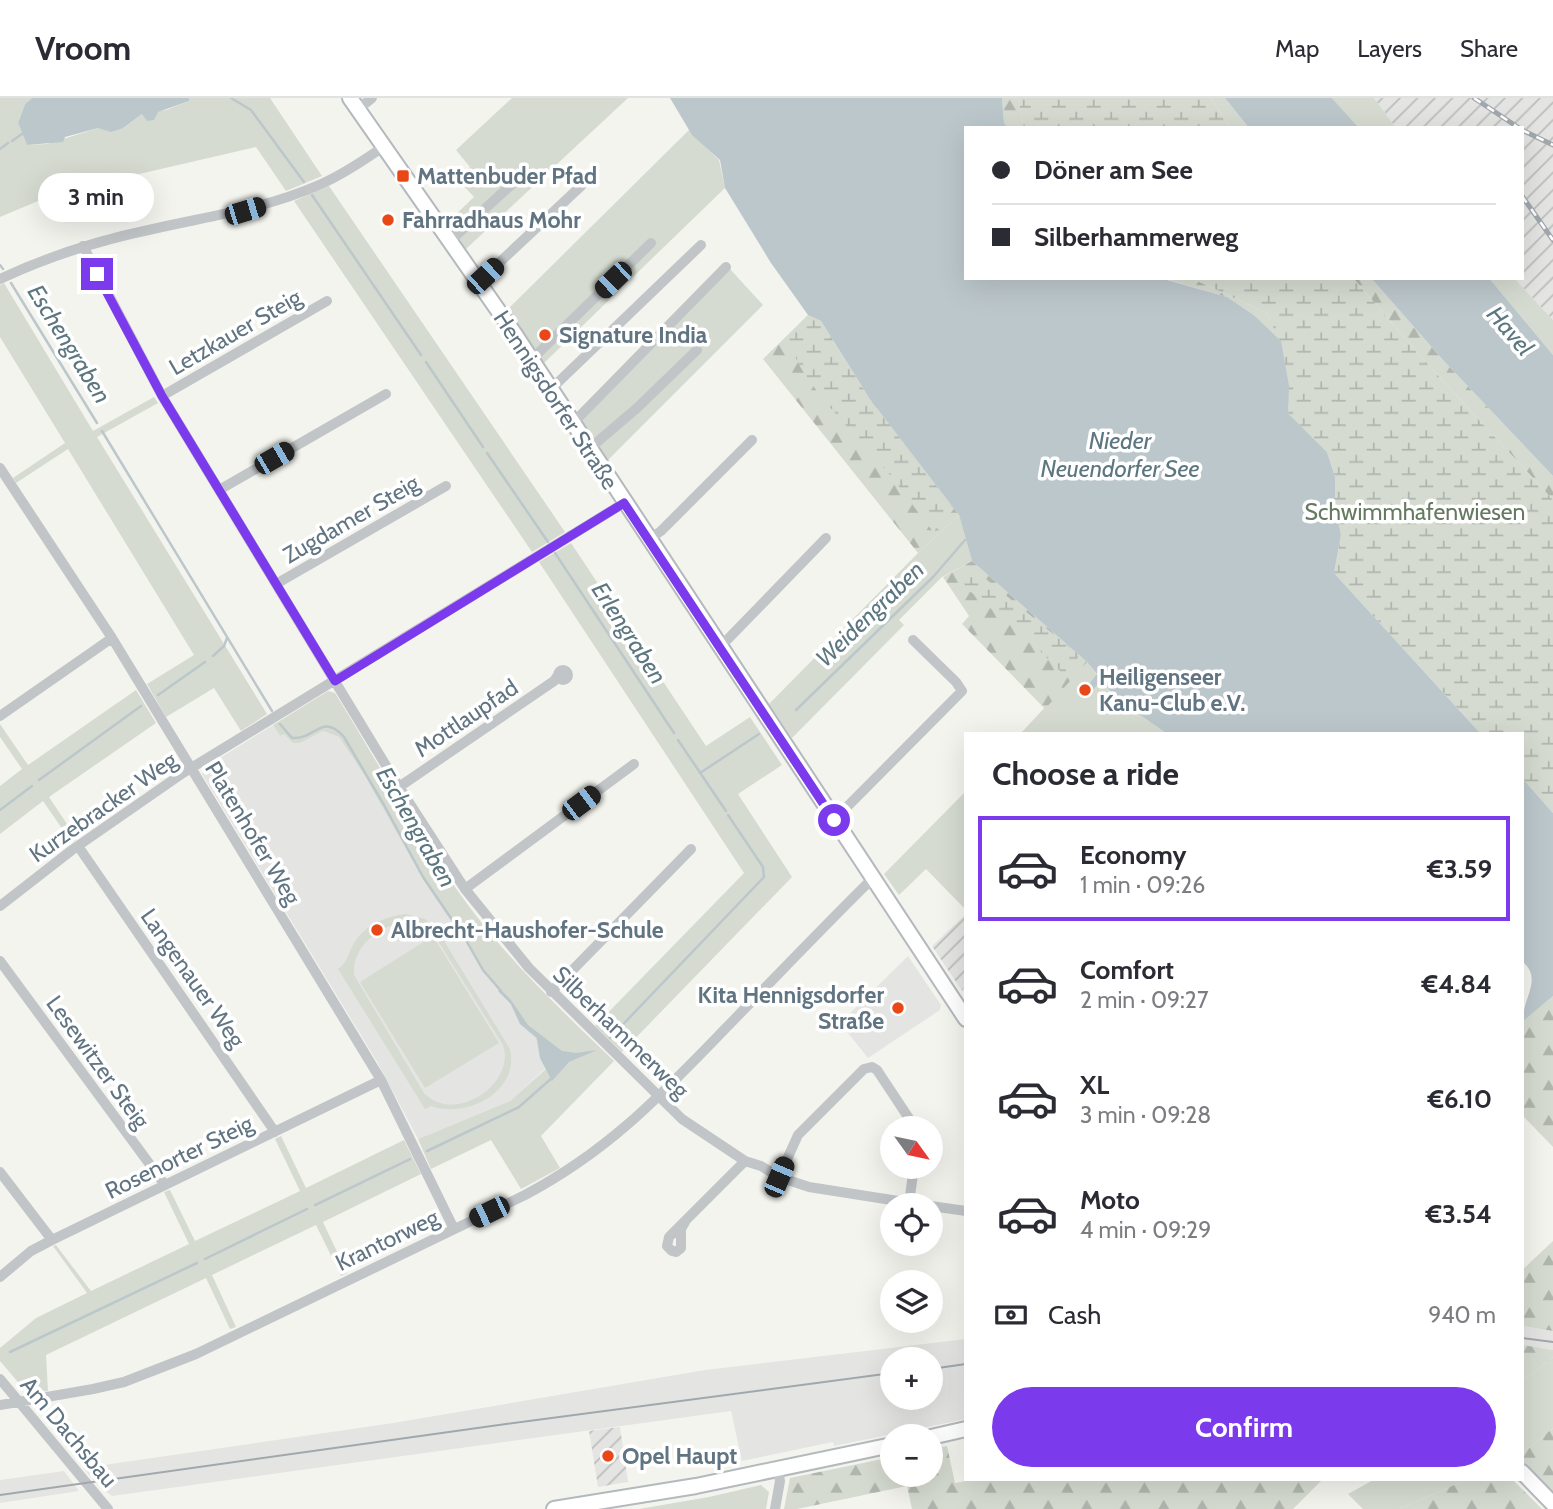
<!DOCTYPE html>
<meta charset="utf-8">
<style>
:root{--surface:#fff;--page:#f2f2f3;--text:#2b2b33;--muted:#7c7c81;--line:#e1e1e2;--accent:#7c3aed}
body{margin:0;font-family:Cabin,sans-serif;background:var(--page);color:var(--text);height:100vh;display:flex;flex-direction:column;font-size:26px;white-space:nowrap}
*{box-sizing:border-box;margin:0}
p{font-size:23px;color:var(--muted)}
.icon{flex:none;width:38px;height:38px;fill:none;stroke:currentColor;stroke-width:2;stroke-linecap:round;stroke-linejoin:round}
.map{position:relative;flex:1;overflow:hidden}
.drawer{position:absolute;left:964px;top:634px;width:560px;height:749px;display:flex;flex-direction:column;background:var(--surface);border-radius:0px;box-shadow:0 7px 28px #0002}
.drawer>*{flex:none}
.banner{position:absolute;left:964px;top:28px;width:560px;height:154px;border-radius:0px;box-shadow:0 7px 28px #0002;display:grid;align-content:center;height:154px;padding:0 28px;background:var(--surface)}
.needle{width:46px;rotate:123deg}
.controls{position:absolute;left:880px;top:1018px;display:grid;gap:14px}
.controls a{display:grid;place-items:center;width:63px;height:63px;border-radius:50%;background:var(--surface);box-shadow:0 7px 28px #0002;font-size:35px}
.end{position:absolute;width:32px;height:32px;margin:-16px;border:9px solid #7c3aed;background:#fff;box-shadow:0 0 0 4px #fff}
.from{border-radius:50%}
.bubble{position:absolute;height:49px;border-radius:24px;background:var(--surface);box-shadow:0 7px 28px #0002;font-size:23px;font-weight:700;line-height:49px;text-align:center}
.car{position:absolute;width:21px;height:42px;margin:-21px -10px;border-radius:9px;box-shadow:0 0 5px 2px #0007;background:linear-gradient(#222 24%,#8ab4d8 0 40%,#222 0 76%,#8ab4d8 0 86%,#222 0)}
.banner b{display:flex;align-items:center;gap:24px;height:66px;font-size:26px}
.banner b+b{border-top:2px solid var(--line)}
.banner i{width:18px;height:18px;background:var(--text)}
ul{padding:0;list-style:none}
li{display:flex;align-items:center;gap:21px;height:105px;margin:0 14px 10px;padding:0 14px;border:4px solid transparent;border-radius:0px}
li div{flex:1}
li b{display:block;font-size:26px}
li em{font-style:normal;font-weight:700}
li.current{border-color:var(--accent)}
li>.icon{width:63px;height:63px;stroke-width:1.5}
h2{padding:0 28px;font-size:32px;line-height:84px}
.pay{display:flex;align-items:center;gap:18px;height:77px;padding:0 28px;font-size:26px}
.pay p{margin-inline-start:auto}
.cta{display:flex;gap:14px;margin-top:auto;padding:14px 28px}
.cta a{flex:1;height:80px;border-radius:42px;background:var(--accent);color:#fff;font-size:28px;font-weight:700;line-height:80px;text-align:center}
header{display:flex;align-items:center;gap:42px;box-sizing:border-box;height:98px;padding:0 35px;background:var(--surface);border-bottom:2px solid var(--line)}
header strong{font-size:33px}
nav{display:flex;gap:38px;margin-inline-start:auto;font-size:24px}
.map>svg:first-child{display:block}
.built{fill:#e4e5e3;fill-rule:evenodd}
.industrial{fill:url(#industrial-furrows)}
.green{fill:#d5dbd0;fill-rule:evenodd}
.forest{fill:url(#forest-firs)}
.wetland{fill:url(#wetland-marsh)}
.water{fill:#bcc7cc}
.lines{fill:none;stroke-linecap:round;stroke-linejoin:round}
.stream{stroke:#bcc7cc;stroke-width:2.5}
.secondary-casing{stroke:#b3b9bd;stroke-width:18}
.minor{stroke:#c1c5c8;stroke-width:10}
.secondary{stroke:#fff;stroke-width:14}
.tram{stroke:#a1a8ad;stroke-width:2}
.rail-casing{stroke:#a1a8ad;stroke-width:5}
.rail{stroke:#fff;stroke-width:2.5;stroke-dasharray:8;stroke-linecap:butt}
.route{stroke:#7c3aed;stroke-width:9}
.poi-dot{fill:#ea4719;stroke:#fff;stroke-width:2.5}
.labels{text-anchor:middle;stroke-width:7;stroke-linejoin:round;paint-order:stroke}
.poi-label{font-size:23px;font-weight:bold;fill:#617482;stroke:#fff;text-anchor:start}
.street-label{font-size:23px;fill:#617482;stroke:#fff}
.park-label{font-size:23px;fill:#667961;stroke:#fff}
.water-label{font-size:24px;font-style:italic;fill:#5d7780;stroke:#fff}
</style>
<header>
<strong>Vroom</strong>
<nav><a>Map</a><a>Layers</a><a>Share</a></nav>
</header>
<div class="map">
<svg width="1553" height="1411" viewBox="0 0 1553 1411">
<defs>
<pattern id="industrial-furrows" width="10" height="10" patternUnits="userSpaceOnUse" patternTransform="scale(1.75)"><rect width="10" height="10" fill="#e4e5e3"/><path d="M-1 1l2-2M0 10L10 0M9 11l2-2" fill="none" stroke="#bcbebd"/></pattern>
<pattern id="forest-firs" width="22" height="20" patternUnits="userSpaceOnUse" patternTransform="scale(1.75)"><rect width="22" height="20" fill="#d5dbd0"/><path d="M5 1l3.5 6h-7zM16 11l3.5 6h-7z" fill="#b0b6ae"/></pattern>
<pattern id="wetland-marsh" width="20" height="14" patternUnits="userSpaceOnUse" patternTransform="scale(1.75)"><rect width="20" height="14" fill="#d5dbd0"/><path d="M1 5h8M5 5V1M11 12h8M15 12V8" fill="none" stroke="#b0b6ae"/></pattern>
</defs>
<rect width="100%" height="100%" fill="#f4f4ef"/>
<path class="built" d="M273,627l7,11 4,-3 5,6h18l16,-8 16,6 24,36 60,106 39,56 20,36 27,31 11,22 17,14 3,20 6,10 -36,33 -92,38 -42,-79 -174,-286 2,-6z
M908,858l33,49 -1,5 -72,48 -28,-35z
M1522,1228l31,5v19l-30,-4z
M966,1241v80l-132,27 -1,-4 -91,19 -11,-50 -619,85 -12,-9 -17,-19 310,-45 312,-53zM892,1262h39v38h-39z
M64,1373l15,20 -79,12v-23z"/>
<path class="industrial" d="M1374,0h179v222l-39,-42h8v-150h-126z
M966,816v72l-4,5 -30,-45z
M620,1329l8,55 -30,5 -9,-56z"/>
<path class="green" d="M0,0h32l-7,6 -7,19 9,22 20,-1 51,-16h25l19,-14 24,-4 23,-9v-3h81l52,78 -36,15 -30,-44 -199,46 -57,24z
M512,0h116l-162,151 -18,-27 26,-25 -17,-18 13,-12 -14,-17z
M1332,0h42l22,30h-37z
M689,32l30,30 6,28 -181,175 -36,-54z
M329,88l236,346 -33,20 -238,-351z
M729,170l34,37 -155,155 -29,-44z
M1489,180h25l39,42v35z
M4,185l89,148 61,-34 4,6 -61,34 170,277 -26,17 -27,-43 -48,29 -19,-33 47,-29 -126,-206 -52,34 -3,-5 52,-35 -65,-106v-52z
M959,417l13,46 -30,16 -43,43 5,5 -112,113 -23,-34 149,-151z
M571,445l135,203 44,-29 32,48 -44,29 54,83 -170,175 -27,-26 149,-153 -205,-311z
M1087,564l30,37 49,34h-145z
M136,592l20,33 -107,74 28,42 -5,4 -29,-42 -43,33v-48l22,-17 -22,-32v-13l28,41z
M328,593l7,2c44,71 84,146 133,212 43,58 94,106 146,156l-73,75 19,32 -39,21 -30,-49 -60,29 -13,-30 92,-38 36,-32 -6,-11 -4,-20 -16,-14 -11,-22 -27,-31 -20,-36 -39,-56 -60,-106 -24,-36 -16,-6 -23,12h-7l-9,-9 -4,2 -7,-11z
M966,693v119l-40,-41 -27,26 -15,-21z
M406,816l19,5 13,12 72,118c10,43 -44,70 -79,57l-6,3 -87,-140c10,-7 9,-14 15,-24 10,-19 32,-29 53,-31zM411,823l11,3 11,9 70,112c13,40 -49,80 -79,48l-70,-118c-2,-31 28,-51 57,-54z
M433,838l66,107 -74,45 -65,-106z
M281,1038l25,52 98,-48 17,34 -98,48 24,51 -6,3 -25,-51 -104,50 24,52 -6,2 -24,-51 -160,77 2,36 -20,3 -28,-33v-13l36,-30 51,-25 -34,-47 3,-1 35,46 98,-47 -25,-52 6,-2 25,51 105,-50 -25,-52z
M1553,1259v71l-30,25v-72z
M1375,1381h93l-69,30h-36l-15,-15z
M761,1387l8,7 -3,17h-127l70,-12z"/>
<path class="forest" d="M1002,0h16l6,30h-17l-3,-6z
M1211,0h14l24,30h-19z
M1161,180h30l76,35 14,28 -27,-26 -27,-18z
M1353,180h18l72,82 110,116v24l-122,-132z
M808,217l151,200 -41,38 -155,-194z
M972,463l115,101 -42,47 -83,-85 7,-8 -26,-39z
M1553,898v151l-30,-31 -1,-95z
M1553,1143v90l-30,-5 -1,-56z
M1523,1247l30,5v7l-30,24z
M1553,1330v66l-30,-31v-10z
M947,1348l8,37 20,-4h348l-30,30h-381l-5,-23 -110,23h-13l6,-31 102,-21v18h39v-26z
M1468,1381h44l30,30h-143z"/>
<path class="wetland" d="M1018,0h193l19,30h-206z
M1191,180h162l78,90 122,132v313l-30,-34 -1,-46h-42l-146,-160 7,-38 -6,-31v-27l-8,-25 -39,-39c1,-37 -5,-67 -21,-100z
M808,217l13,6 49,78 84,110 -20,24c-17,-21 -32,-44 -49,-64 -26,-32 -94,-95 -96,-134z
M970,468l109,89 -12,23 -37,-37 -64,-53 -5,-12z"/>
<path class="water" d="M32,0h157v3l-31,11 -4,8 -7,1 -5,-7 -19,14 -12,4 -13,-4 -33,9 -2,5 -36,3 -9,-22 7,-19z
M670,0h332l2,24 3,6h-41v150h194l67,19 27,18 27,26 8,45 -1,27 39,39 8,25v27l6,31 -7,38 146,160h-314l-49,-34 -15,-18 -12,11 -4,-4 11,-14 -10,-12 -115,-101 -13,-46 -89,-116 -49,-78 -13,-6 -37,-52 -46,-75 -5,-28 -28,-25z
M1225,0h107l27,30h-110z
M1371,180h118l64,77v121l-110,-116z
M1523,681l30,34v183l-30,25c-1,-22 20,-42 0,-59z
M501,892l10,10 17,25 34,26 14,2 21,-3 -28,12 -17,19 -12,-23 -3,-20 -17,-14 -9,-20 -13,-13z"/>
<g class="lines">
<path class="stream" d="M231,0l20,12 53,72
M12,43l10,-7
M0,51l8,-6
M312,97l109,160
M0,167l3,4
M11,185l86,140
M426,264l57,85
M102,333l170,280
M487,355l61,89
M555,455l119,180
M213,558l11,-10 3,-8
M158,597l47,-33
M796,612l137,-133 32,-37
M280,626l12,14c23,2 30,-26 52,-1l40,68 39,72 44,65 16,28 18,21
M678,642l48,71
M700,675l59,-39
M39,682l102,-74
M0,712l32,-24
M610,940l154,-161 -1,-10 -35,-52
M427,1053l92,-44 34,-30
M315,1107l95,-46
M205,1161l102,-50
M10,1254l187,-89"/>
<g class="secondary-casing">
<path id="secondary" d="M350,0l166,238 450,683
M931,1339l35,-8
M1522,1374l31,32
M554,1411l142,-23 196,-41"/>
</g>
<path class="minor" d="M358,11l14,-11
M450,143l76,-70
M83,148l79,150 237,391 66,102 64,79 153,151 63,42 16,5 18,11 30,10 121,19
M0,181c49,-23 100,-39 153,-50 57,-13 111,-20 166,-44 23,-10 44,-24 64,-38
M477,183l8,-5 96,-90
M531,262l120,-117
M550,292l151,-145
M162,298l165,-95
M572,326l154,-157
M589,351l48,-41 60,-58
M0,370l112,170 269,442 73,149
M219,392l167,-96
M648,442l13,-9 91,-91
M276,486l170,-98
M718,547l10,-6 98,-101
M558 577a5 5 0 1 1 10 0a5 5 0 1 1-10 0Z
M0,618l112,-78
M399,689l155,-106 4,-6
M834,722l128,-129 -6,-9 -43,-42
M78,748l197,286
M465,791l169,-125
M0,808l72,-56 111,-77 441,-270
M0,863l165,224
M551,894l140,-143
M0,1074l52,68
M779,1079l19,-42 66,-66 8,-2 5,3 39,59
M909,1105l5,-36
M931,1108l35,5
M685,1124l-4,7v19l-5,4 -4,-1 -5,-5 2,-9 76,-76
M0,1179l31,-26 21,-11 329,-160
M0,1281l108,130
M0,1307l93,-16 31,-7 72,-28 329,-159c83,-44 133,-97 197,-163 50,-51 99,-103 150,-153
M775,1411l5,-28 -2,-12"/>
<use href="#secondary" class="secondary"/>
<path class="tram" d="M1522,1240l31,4
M931,1271l35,-5
M0,1397l506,-71 386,-51"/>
<g class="rail-casing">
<path id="rail" d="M1474,0l45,30
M1522,32l31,15
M1522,98l31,44"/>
</g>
<use href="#rail" class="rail"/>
</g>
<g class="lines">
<path class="route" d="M97,176l65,122 173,285 289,-178 210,317"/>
</g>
<g class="poi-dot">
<rect x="396" y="71" width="14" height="14" rx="3.5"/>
<circle cx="388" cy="122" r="7"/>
<circle cx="545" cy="237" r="7"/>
<circle cx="1085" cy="592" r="7"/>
<circle cx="377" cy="832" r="7"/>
<circle cx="898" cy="910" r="7"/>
<circle cx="608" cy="1358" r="7"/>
</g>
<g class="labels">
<g class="poi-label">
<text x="417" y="86">Mattenbuder Pfad</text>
<text x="402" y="130">Fahrradhaus Mohr</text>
<text x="559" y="245">Signature India</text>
<text x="1099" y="587">Heiligenseer<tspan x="1099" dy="26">Kanu-Club e.V.</tspan></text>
<text x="391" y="840">Albrecht-Haushofer-Schule</text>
<text x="884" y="905" text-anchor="end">Kita Hennigsdorfer<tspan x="884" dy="26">Straße</tspan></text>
<text x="622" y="1366">Opel Haupt</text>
</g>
<g class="street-label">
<text transform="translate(235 234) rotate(-30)" y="8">Letzkauer Steig</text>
<text transform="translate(556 302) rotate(57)" y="8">Hennigsdorfer Straße</text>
<text transform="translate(351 421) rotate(-30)" y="8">Zugdamer Steig</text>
<text transform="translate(466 620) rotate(-34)" y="8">Mottlaupfad</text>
<text transform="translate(103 709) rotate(-35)" y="8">Kurzebracker Weg</text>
<text transform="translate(253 735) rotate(59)" y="8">Platenhofer Weg</text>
<text transform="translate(193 880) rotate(55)" y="8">Langenauer Weg</text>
<text transform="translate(621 934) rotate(44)" y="8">Silberhammerweg</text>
<text transform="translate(98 964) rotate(54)" y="8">Lesewitzer Steig</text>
<text transform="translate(179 1059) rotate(-26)" y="8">Rosenorter Steig</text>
<text transform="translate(387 1142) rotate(-26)" y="8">Krantorweg</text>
<text transform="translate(69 1334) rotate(50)" y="8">Am Dachsbau</text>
</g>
<g class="park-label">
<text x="1415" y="422">Schwimmhafenwiesen</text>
</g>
<g class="water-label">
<text transform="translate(1510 233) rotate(49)" y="8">Havel</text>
<text transform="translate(69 246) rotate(58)" y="8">Eschengraben</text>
<text x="1120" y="351">Nieder<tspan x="1120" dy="28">Neuendorfer See</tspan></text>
<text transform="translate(870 516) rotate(-44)" y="8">Weidengraben</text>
<text transform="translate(629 535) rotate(57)" y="8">Erlengraben</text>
<text transform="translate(416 729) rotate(60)" y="8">Eschengraben</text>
</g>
</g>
</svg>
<div class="controls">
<a><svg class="needle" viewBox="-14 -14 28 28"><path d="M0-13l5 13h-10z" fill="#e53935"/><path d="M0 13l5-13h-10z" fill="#7c7c81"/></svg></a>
<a><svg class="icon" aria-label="locate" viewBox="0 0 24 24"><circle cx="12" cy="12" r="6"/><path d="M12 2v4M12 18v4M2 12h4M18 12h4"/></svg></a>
<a><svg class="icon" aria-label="layers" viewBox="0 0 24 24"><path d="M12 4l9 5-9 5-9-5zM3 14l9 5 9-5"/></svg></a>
<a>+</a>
<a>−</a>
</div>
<i class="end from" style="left:834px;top:722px"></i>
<i class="end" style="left:97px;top:176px"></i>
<div class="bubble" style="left:38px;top:75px;width:116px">3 min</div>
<i class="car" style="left:245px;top:113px;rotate:73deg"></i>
<i class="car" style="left:485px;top:178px;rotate:47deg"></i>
<i class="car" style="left:613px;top:182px;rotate:226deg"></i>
<i class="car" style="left:274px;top:360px;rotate:60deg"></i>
<i class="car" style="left:581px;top:705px;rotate:53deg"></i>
<i class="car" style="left:779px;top:1079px;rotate:23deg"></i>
<i class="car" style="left:489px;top:1114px;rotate:244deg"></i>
<div class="banner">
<b><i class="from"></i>Döner am See</b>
<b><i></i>Silberhammerweg</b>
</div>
<section class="drawer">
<h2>Choose a ride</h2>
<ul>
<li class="current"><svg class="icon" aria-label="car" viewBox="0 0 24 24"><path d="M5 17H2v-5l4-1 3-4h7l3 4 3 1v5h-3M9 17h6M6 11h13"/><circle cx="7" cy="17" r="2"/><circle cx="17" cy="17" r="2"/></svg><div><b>Economy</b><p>1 min · 09:26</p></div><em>€3.59</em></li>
<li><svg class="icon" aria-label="car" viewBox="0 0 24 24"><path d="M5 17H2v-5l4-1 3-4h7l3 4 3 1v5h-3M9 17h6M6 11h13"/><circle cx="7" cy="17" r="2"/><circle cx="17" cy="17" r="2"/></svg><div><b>Comfort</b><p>2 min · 09:27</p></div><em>€4.84</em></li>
<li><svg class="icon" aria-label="car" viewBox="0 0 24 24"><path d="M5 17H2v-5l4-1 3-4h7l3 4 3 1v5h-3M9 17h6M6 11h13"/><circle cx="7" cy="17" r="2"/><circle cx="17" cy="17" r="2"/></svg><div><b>XL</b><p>3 min · 09:28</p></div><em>€6.10</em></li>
<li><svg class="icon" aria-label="car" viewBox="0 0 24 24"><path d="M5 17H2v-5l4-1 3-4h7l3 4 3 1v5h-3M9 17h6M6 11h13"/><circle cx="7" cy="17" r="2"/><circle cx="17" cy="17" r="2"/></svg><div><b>Moto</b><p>4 min · 09:29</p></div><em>€3.54</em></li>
</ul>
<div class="pay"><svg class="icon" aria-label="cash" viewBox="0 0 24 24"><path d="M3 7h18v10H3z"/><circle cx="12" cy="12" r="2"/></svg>Cash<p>940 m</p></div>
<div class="cta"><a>Confirm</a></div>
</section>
</div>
